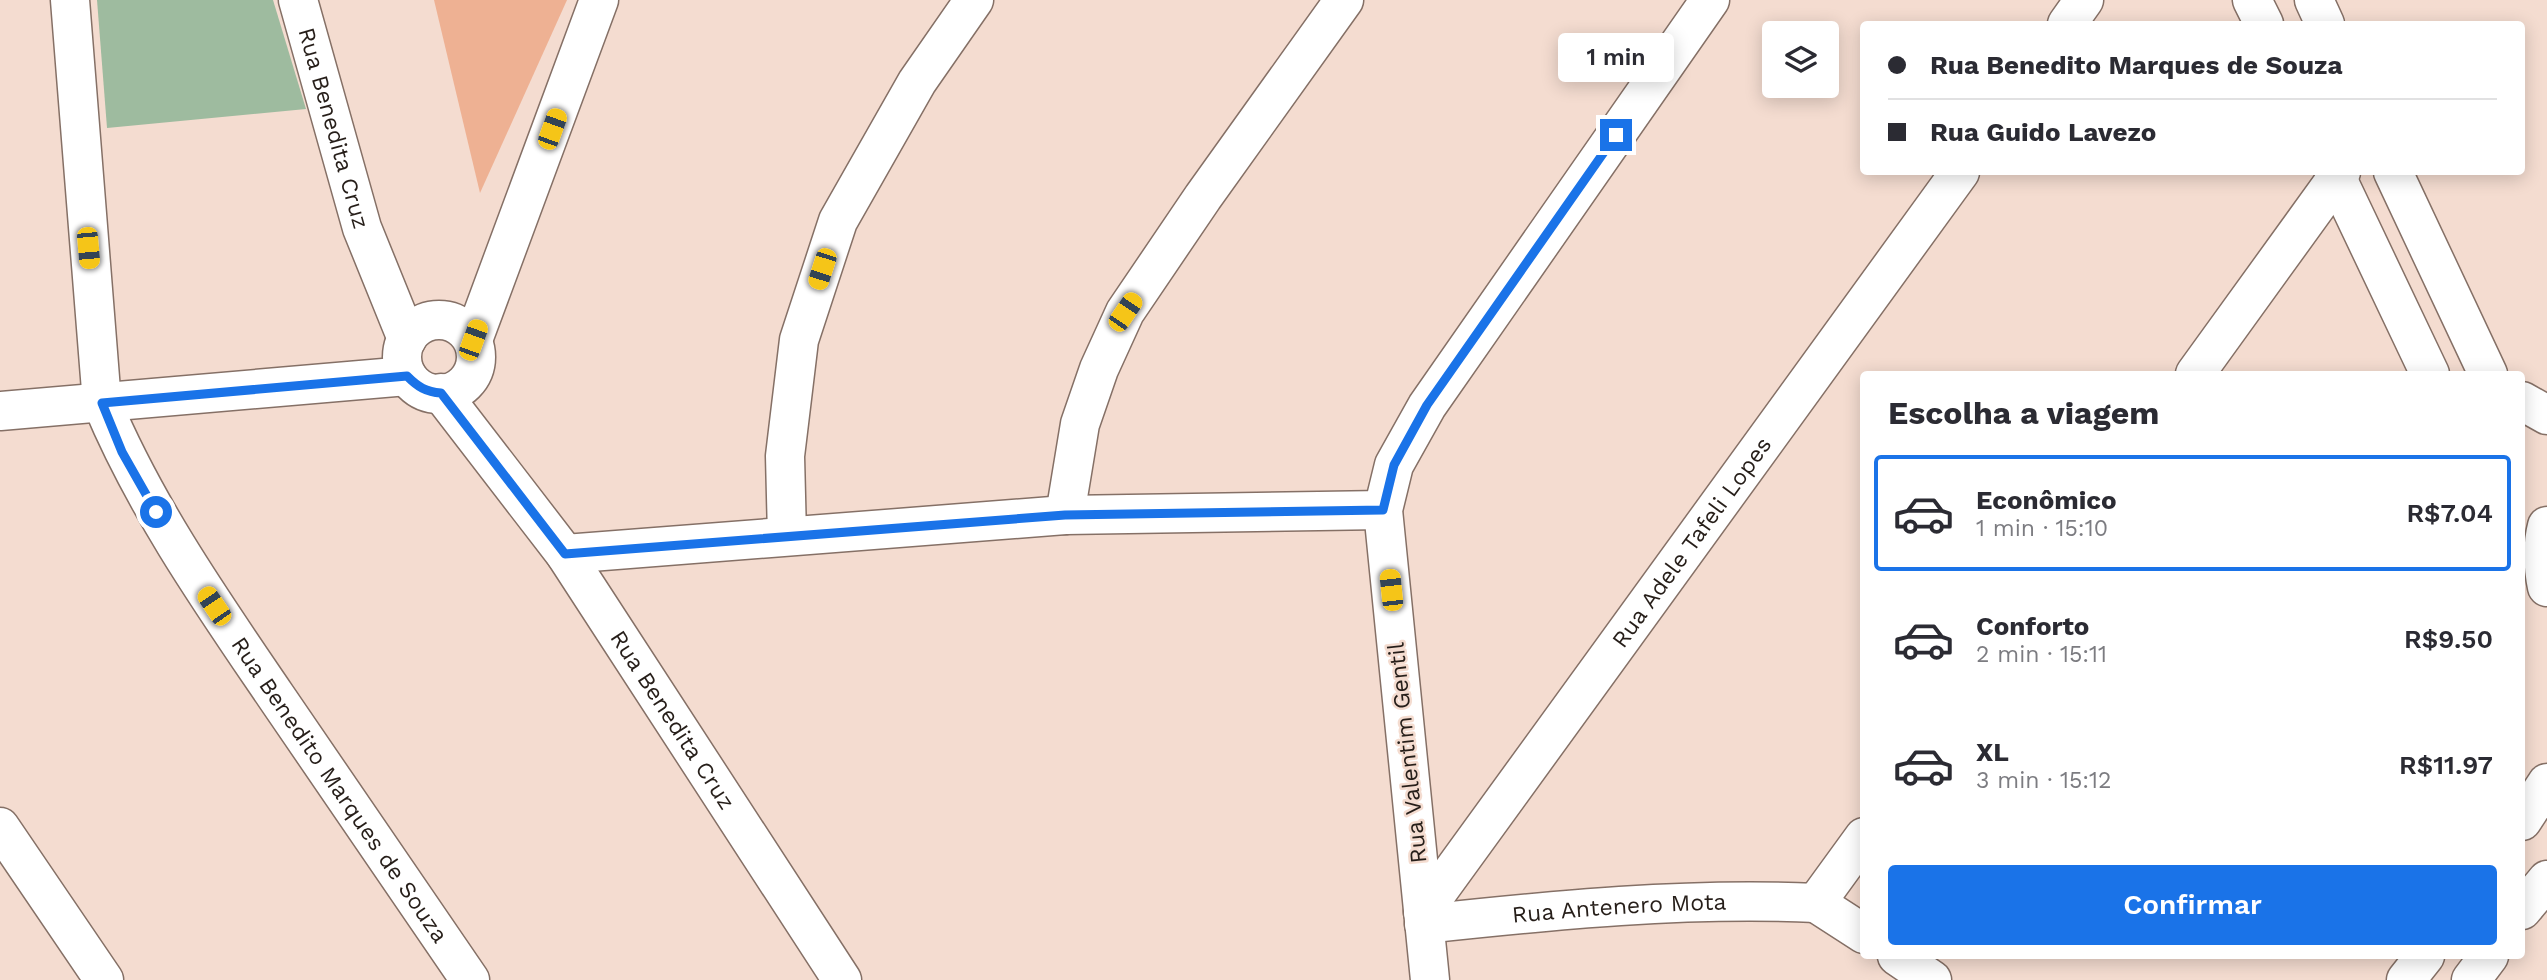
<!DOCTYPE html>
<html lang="pt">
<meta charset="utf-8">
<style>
:root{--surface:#fff;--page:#f2f2f3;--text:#2b2b33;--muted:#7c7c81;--line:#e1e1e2;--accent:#1a73e8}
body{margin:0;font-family:"Work Sans",sans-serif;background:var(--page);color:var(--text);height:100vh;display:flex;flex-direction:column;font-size:26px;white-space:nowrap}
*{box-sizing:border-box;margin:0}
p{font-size:23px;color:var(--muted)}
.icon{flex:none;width:38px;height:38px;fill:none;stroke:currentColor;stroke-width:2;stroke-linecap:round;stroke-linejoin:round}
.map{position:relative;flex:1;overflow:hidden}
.details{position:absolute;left:1860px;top:371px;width:665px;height:588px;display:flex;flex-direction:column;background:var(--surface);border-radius:7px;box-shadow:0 4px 18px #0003}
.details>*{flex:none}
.banner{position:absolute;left:1860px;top:21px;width:665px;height:154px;border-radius:7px;box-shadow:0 4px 18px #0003;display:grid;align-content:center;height:154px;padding:0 28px;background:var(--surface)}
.tools{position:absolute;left:1762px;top:21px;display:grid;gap:14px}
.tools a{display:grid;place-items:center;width:77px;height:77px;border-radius:7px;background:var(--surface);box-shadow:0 4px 18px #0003;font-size:35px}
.end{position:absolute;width:32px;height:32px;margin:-16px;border:9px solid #1a73e8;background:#fff;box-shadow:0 0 0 4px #fff}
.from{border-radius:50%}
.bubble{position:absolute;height:49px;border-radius:7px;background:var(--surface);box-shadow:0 4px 18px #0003;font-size:23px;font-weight:600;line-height:49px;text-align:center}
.car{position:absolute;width:21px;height:42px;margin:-21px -10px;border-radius:9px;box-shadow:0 0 5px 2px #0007;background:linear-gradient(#f5c518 24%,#345 0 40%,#f5c518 0 76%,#345 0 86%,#f5c518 0)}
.banner b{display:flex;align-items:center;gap:24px;height:66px;font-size:26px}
.banner b+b{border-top:2px solid var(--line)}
.banner i{width:18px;height:18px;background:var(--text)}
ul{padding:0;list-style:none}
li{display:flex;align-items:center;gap:21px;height:116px;margin:0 14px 10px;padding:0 14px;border:4px solid transparent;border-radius:7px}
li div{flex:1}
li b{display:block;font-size:26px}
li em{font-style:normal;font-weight:600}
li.current{border-color:var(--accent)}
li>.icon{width:63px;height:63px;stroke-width:1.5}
h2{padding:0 28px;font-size:32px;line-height:84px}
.cta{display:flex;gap:14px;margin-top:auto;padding:14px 28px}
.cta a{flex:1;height:80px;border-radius:7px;background:var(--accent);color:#fff;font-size:28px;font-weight:600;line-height:80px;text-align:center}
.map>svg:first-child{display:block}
.green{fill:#9ebb9f}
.building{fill:#eeb193}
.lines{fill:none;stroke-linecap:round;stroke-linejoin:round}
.minor-casing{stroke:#857066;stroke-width:41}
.minor{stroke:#fff;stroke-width:38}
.route{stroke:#1a73e8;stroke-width:9}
.labels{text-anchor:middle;stroke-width:5;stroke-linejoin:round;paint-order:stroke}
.street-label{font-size:23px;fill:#261e19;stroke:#f4dcd0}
</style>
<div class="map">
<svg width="2547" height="980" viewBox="0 0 2547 980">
<rect width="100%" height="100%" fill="#f4dcd0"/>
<path class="green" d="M97,0h176l33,109 -199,19z"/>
<path class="building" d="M434,0h133l-87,193z"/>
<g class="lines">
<g class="minor-casing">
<g id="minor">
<path id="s1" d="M70,0l32,403c44,105 109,198 173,292 65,95 130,190 195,285"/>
<path id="s2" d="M298,0l64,228 45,111"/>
<path d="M2252,0l12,24"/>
<path d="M2314,0l11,24"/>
<path d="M2067,24l17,-24"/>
<path d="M2334,172l96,202"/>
<path d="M2393,172l95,202"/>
<circle cx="439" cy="357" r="37"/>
<path d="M473,340l126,-340"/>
<path d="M2195,374l146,-202"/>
<path id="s3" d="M441,393l124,161 277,426"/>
<path d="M2522,401l25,14"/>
<path d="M0,411l407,-35"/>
<path d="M1065,515l15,-91 19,-55 26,-57 78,-115 141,-197"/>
<path d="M2547,526c-5,19 -4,42 0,61"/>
<path d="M787,536l-2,-80 14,-116 39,-119 79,-139 57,-82"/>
<path d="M565,554l500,-39 318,-5"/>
<path d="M2522,821l25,-38"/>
<path d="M0,827l104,153"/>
<path d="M1816,903l48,-66"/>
<path d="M1816,903l48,31"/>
<path d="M2522,910l25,-30"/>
<path id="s4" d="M1423,912l537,-740"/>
<path id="s5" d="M1424,924c130,-14 262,-27 392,-21"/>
<path d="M1897,956l35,24"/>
<path d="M1430,980l-47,-470 11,-45 33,-59 283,-406"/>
<path d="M2406,980l19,-24"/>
<path d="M2471,980l18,-24"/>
</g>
</g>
<use href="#minor" class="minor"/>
</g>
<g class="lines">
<path class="route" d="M156,512l-34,-60 -20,-49 305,-27c11,11 19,16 34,17l124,161 500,-39 318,-5 11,-45 33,-60 189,-270"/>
</g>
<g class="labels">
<g class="street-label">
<text dy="8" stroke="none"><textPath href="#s2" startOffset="133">Rua Benedita Cruz</textPath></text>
<text dy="8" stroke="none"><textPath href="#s4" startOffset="457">Rua Adele Tafeli Lopes</textPath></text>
<text dy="8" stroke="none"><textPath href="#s3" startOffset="401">Rua Benedita Cruz</textPath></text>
<text transform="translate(1407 753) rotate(-96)" y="8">Rua Valentim Gentil</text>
<text dy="8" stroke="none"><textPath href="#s1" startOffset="859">Rua Benedito Marques de Souza</textPath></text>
<text dy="8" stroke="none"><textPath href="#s5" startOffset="196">Rua Antenero Mota</textPath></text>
</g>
</g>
</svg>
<div class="tools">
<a><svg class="icon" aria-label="layers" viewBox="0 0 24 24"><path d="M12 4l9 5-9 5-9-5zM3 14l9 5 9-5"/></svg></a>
</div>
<i class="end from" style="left:156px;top:512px"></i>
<i class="end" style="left:1616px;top:135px"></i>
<div class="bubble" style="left:1558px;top:33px;width:116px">1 min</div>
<i class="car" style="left:552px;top:129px;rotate:20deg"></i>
<i class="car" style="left:88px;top:248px;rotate:175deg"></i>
<i class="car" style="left:822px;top:269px;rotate:198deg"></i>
<i class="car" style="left:1125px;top:312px;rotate:34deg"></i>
<i class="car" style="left:473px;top:340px;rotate:20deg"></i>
<i class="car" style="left:1391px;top:590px;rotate:354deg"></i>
<i class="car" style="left:214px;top:606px;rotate:326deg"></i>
<div class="banner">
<b><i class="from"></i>Rua Benedito Marques de Souza</b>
<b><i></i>Rua Guido Lavezo</b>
</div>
<section class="details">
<h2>Escolha a viagem</h2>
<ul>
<li class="current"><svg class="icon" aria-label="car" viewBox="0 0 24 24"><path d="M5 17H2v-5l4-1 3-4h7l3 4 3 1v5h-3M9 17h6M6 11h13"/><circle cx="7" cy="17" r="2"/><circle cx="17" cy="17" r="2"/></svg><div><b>Econômico</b><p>1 min · 15:10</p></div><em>R$7.04</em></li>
<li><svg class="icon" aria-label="car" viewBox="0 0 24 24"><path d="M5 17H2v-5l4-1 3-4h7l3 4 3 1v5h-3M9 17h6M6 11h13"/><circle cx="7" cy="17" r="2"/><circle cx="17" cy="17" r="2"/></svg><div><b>Conforto</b><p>2 min · 15:11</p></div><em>R$9.50</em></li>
<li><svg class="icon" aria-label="car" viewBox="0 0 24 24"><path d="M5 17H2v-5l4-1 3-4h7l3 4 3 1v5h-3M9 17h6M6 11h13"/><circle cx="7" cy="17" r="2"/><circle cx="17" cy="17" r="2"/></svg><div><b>XL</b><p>3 min · 15:12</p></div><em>R$11.97</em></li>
</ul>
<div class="cta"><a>Confirmar</a></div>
</section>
</div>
